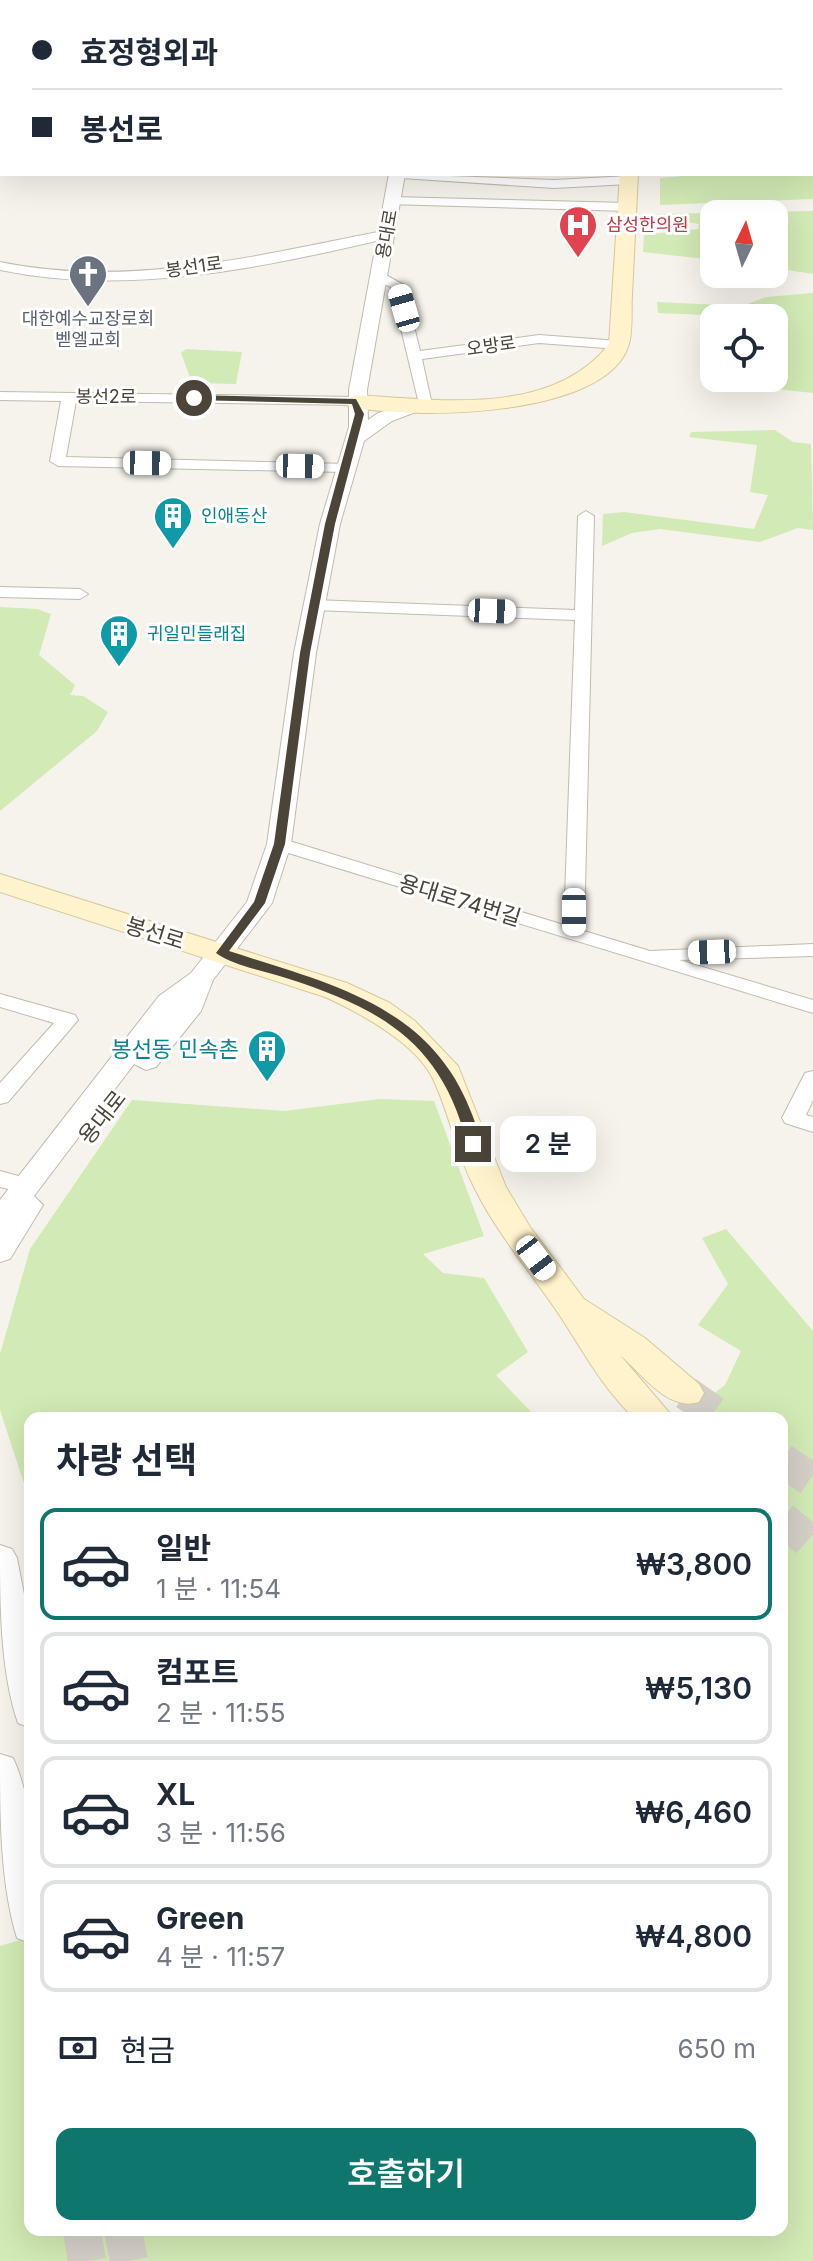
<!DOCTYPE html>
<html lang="ko">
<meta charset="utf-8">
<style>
:root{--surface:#fff;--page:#f2f2f3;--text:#1f2937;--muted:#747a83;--line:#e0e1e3;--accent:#0f766e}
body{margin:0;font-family:Inter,"Noto Sans KR",sans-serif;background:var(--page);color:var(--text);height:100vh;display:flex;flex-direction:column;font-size:30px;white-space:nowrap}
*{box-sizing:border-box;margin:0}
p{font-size:26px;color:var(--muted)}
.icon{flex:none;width:44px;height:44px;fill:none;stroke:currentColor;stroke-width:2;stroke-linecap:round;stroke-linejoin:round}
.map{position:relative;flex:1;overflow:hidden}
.drawer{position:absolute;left:24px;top:1412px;width:764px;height:824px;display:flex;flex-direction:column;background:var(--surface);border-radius:16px;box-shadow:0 8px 32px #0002}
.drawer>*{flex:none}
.top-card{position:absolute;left:0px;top:0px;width:814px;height:176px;box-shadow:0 8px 32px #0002;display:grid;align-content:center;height:176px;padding:0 32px;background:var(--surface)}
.needle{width:52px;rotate:5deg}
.tools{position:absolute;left:700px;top:200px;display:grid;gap:16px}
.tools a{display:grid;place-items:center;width:88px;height:88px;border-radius:16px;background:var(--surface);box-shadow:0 8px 32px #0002;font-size:40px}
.end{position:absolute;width:36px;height:36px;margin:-18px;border:10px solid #4b4439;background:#fff;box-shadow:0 0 0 4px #fff}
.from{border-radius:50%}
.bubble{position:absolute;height:56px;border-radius:16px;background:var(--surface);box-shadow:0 8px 32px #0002;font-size:26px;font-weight:600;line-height:56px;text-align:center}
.car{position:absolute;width:24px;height:48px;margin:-24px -12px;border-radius:10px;box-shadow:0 0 6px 2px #0007;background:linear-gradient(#fff 24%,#345 0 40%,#fff 0 76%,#345 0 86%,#fff 0)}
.top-card b{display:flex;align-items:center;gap:28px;height:76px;font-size:30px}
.top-card b+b{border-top:2px solid var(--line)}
.top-card i{width:20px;height:20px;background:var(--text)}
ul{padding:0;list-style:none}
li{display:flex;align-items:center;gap:24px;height:112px;margin:0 16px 12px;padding:0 16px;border:4px solid var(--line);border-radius:16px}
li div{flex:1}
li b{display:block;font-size:30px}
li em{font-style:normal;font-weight:600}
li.current{border-color:var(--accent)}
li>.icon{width:72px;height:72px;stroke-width:1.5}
h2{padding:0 32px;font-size:36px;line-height:96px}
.pay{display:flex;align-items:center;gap:20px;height:88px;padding:0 32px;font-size:30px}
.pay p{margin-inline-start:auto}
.button{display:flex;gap:16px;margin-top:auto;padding:16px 32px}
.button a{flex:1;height:92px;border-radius:16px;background:var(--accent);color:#fff;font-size:32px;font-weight:600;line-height:92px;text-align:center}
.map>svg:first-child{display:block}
.green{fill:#d2eab5}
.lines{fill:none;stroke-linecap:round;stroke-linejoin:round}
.tertiary-tunnel{stroke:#d4d0c8;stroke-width:38;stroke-dasharray:38 19;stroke-linecap:butt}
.secondary-tunnel{stroke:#d4d0c8;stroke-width:34;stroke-dasharray:34 17;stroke-linecap:butt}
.minor-casing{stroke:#c2bbae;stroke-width:2}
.tertiary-casing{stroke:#c2bbae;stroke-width:2}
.secondary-casing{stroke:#d6c79b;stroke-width:2}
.minor{fill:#fff;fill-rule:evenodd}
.tertiary{fill:#fff;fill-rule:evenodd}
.secondary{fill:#fff3cd;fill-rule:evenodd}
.route{fill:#4b4439}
.labels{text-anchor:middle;stroke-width:6;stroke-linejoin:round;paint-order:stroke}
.far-health-label{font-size:18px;fill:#be3a42;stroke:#fff;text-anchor:start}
.far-street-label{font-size:18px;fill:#4b4439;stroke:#fff}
.far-worship-label{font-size:18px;fill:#5b616d;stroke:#fff}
.far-culture-label{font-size:18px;fill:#0d838f;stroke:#fff;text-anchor:start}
.street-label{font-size:22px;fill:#4b4439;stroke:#fff}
.culture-label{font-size:22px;fill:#0d838f;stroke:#fff;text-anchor:end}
</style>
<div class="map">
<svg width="813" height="2261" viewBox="0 0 813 2261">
<rect width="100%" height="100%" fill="#f6f3ec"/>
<path class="green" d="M813,154v45l-153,6v-27l48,-4h104z
M813,211v63l-39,-6v-54h-60v46l-71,-8 1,-17 54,-6 1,-5 -40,-7 -1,-3z
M813,293v100l-83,-9 -11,-6h55v-60l-116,-5 -1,-11 85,4 24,-9z
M186,349l56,3 -6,32 -44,-1 -11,-30z
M775,430l18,12 18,2 2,86 -15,-2 -38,14 -100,-13 -28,4 -30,13 1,-32 21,-2 130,17 14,-34 -18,-3 7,-47 -68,-8 2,-5z
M0,607l37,2 14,5 -12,41 36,30 -5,10 13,1 25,16 -11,19 -97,80z
M379,1099l55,2 50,135 -61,18 20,19 41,5 44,74 -32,23 35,37 27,6h-528v84l-30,-92v-56l30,-105 102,-149 153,11z
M726,1229l87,102v930h-813v-315l30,-9v293h752v-812h-99l42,-33 16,-34 -43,-26 30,-41 -26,-46z"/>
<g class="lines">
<path class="tertiary-tunnel" d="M82,2230l5,31
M123,2230l6,31"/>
<path class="secondary-tunnel" d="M686,1393l36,25
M782,1460l31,21
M782,1518l31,27"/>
<g class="minor-casing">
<path id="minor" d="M273,0h10v2h-10z
M0,5h2v8h-2z
M0,27h2v6h-2z
M0,50h2v6h-2z
M395,174l159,6 75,-4 6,4 -6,4 -75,4 -153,-10z
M393,197l235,6 6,4 -6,4 -240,-7 -1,-3z
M388,230l5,1v6c-127,30 -264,60 -393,33v-8c131,27 259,-7 388,-32z
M374,274h10l20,11 16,66 119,-16 80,6 7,4 -7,4 -80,-6 -117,16 10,46 -12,3 -29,-121 -17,-7z
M0,392l356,5 7,4 -7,4 -280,-4 -10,56 283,7v6l-5,2 -286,-6 -8,-5 11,-60 -61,-1z
M586,511l8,5 -10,415 66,20 163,-7v12l-134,4 134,40v13l-541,-165 -3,-4 3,-4h14l278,85 11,-305 -261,-10 -8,-5 8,-5 261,10 3,-94z
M0,587l80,2 8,5 -8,5 -80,-2z
M0,994l75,21 3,5 -70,82 -8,2v-21l54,-60 -54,-16z
M813,1071v29l-7,15 7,2v15l-28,-9 -3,-5 23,-45z
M0,1171l33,9 3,5 -11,8 -25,-6z"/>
</g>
<g class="tertiary-casing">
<path id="tertiary" d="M399,0h14v2h-14z
M389,174h16l-38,216 1,30 10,-7 47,-14 9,6 -42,16 -28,20 -24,83 -24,129 -25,191 -19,59 -59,77 -12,31 -45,56 -10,3 -12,-6 -100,132 9,9 -33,54 -10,3v-62l159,-204 32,-23 56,-71 20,-58 27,-191 26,-129 29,-97v-37z
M0,1545l12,4 5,9 13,67v103l-12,-5c-18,-52 -18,-122 -18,-178z
M0,1754l13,4c26,55 17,126 17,185l-13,-5c-17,-55 -17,-125 -17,-184z"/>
</g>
<g class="secondary-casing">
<path id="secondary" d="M561,0h16v2h-16z
M620,174h18c-2,40 -4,81 -6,121 -1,15 1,35 -3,49 -21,75 -221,76 -281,62l-3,-5 11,-6c82,5 196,22 253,-51z
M0,874l347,109 43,20 25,18 43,45 48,121 24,40 54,72 61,39 54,46 5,9 -5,9c-31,10 -57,-28 -79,-47l53,62 -39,1c-37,-37 -50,-67 -78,-108 -28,-41 -59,-77 -81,-121 -18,-34 -25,-73 -41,-108 -16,-37 -74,-68 -109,-84l-325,-105z"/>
</g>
<use href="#minor" class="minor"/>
<use href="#tertiary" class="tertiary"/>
<use href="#secondary" class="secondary"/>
</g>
<path class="route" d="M194,395l162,4 8,15 -29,110 -25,129 -25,191 -20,59 -36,48c94,31 193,51 237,149 6,14 15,33 12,47l-11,-3c-25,-102 -87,-136 -181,-166 -21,-7 -52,-12 -70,-25l38,-51 20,-58 26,-191 25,-129 30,-110 -3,-10 -161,-4z"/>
<defs>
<g id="hospital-pin" transform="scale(2)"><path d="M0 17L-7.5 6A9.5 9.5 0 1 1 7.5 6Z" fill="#e0444e" stroke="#fff"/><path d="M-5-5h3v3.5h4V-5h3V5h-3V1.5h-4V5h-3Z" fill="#fff"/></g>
<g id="church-pin" transform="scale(2)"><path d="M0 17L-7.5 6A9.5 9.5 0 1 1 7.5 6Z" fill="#6b7280" stroke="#fff"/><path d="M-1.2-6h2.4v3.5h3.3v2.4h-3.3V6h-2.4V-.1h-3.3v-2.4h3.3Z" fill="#fff"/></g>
<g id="building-pin" transform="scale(2)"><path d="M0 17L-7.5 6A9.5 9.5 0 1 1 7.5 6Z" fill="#0f9aa8" stroke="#fff"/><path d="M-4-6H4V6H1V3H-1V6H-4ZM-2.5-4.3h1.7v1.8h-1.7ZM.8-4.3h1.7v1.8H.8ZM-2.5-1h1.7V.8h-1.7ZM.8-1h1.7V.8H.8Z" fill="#fff"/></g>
</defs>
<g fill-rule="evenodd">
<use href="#hospital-pin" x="578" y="225"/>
<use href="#church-pin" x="88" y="274"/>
<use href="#building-pin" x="173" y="516"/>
<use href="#building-pin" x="119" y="634"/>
<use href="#building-pin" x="267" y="1049"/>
</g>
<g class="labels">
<g class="far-health-label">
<text x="606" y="231">삼성한의원</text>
</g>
<g class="far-street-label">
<text transform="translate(387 234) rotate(-80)" y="6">용대로</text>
<text transform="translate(194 267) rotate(-8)" y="6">봉선1로</text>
<text transform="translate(491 346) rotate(-8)" y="6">오방로</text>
<text x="106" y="403">봉선2로</text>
</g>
<g class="far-worship-label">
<text x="88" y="325">대한예수교장로회<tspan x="88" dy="21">벧엘교회</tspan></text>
</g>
<g class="far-culture-label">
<text x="201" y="522">인애동산</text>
<text x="147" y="640">귀일민들래집</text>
</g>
<g class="street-label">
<text transform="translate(460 900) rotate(17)" y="8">용대로74번길</text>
<text transform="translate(155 933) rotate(17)" y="8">봉선로</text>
<text transform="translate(102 1117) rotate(-52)" y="8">용대로</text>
</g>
<g class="culture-label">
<text x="239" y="1057">봉선동 민속촌</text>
</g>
</g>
</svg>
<div class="tools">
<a><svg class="needle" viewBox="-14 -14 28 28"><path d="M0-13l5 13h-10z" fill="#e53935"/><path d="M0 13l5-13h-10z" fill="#747a83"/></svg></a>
<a><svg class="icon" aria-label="locate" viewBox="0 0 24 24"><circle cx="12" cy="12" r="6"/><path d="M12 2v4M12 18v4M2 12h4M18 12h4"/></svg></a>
</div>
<i class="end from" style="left:194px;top:398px"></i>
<i class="end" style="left:473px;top:1144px"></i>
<div class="bubble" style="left:500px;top:1116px;width:96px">2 분</div>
<i class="car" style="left:404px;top:308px;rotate:344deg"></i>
<i class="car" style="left:147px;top:463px;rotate:91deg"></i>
<i class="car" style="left:300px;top:466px;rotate:91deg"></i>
<i class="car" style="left:492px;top:611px;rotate:92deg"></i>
<i class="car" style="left:574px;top:912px;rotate:180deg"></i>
<i class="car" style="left:712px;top:952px;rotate:268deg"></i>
<i class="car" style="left:536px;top:1258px;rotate:143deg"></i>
<div class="top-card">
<b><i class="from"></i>효정형외과</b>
<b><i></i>봉선로</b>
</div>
<section class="drawer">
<h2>차량 선택</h2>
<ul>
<li class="current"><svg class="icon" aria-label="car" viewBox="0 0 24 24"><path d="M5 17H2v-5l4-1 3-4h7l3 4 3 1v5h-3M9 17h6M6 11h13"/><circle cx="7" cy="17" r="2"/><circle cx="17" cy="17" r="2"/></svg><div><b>일반</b><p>1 분 · 11:54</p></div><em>₩3,800</em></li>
<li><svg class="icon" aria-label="car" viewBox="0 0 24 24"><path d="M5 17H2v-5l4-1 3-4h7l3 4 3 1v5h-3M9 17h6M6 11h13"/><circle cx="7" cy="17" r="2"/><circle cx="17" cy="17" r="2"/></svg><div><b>컴포트</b><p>2 분 · 11:55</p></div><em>₩5,130</em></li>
<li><svg class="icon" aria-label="car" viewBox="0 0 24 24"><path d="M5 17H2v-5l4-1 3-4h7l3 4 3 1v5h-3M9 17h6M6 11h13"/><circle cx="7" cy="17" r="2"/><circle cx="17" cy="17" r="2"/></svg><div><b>XL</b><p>3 분 · 11:56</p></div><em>₩6,460</em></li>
<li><svg class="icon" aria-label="car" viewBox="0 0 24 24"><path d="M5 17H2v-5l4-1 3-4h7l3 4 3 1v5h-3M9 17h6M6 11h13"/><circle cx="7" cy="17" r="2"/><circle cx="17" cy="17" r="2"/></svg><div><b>Green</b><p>4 분 · 11:57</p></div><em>₩4,800</em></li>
</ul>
<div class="pay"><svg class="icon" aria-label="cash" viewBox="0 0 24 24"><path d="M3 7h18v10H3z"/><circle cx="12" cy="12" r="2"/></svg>현금<p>650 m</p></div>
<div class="button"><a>호출하기</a></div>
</section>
</div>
